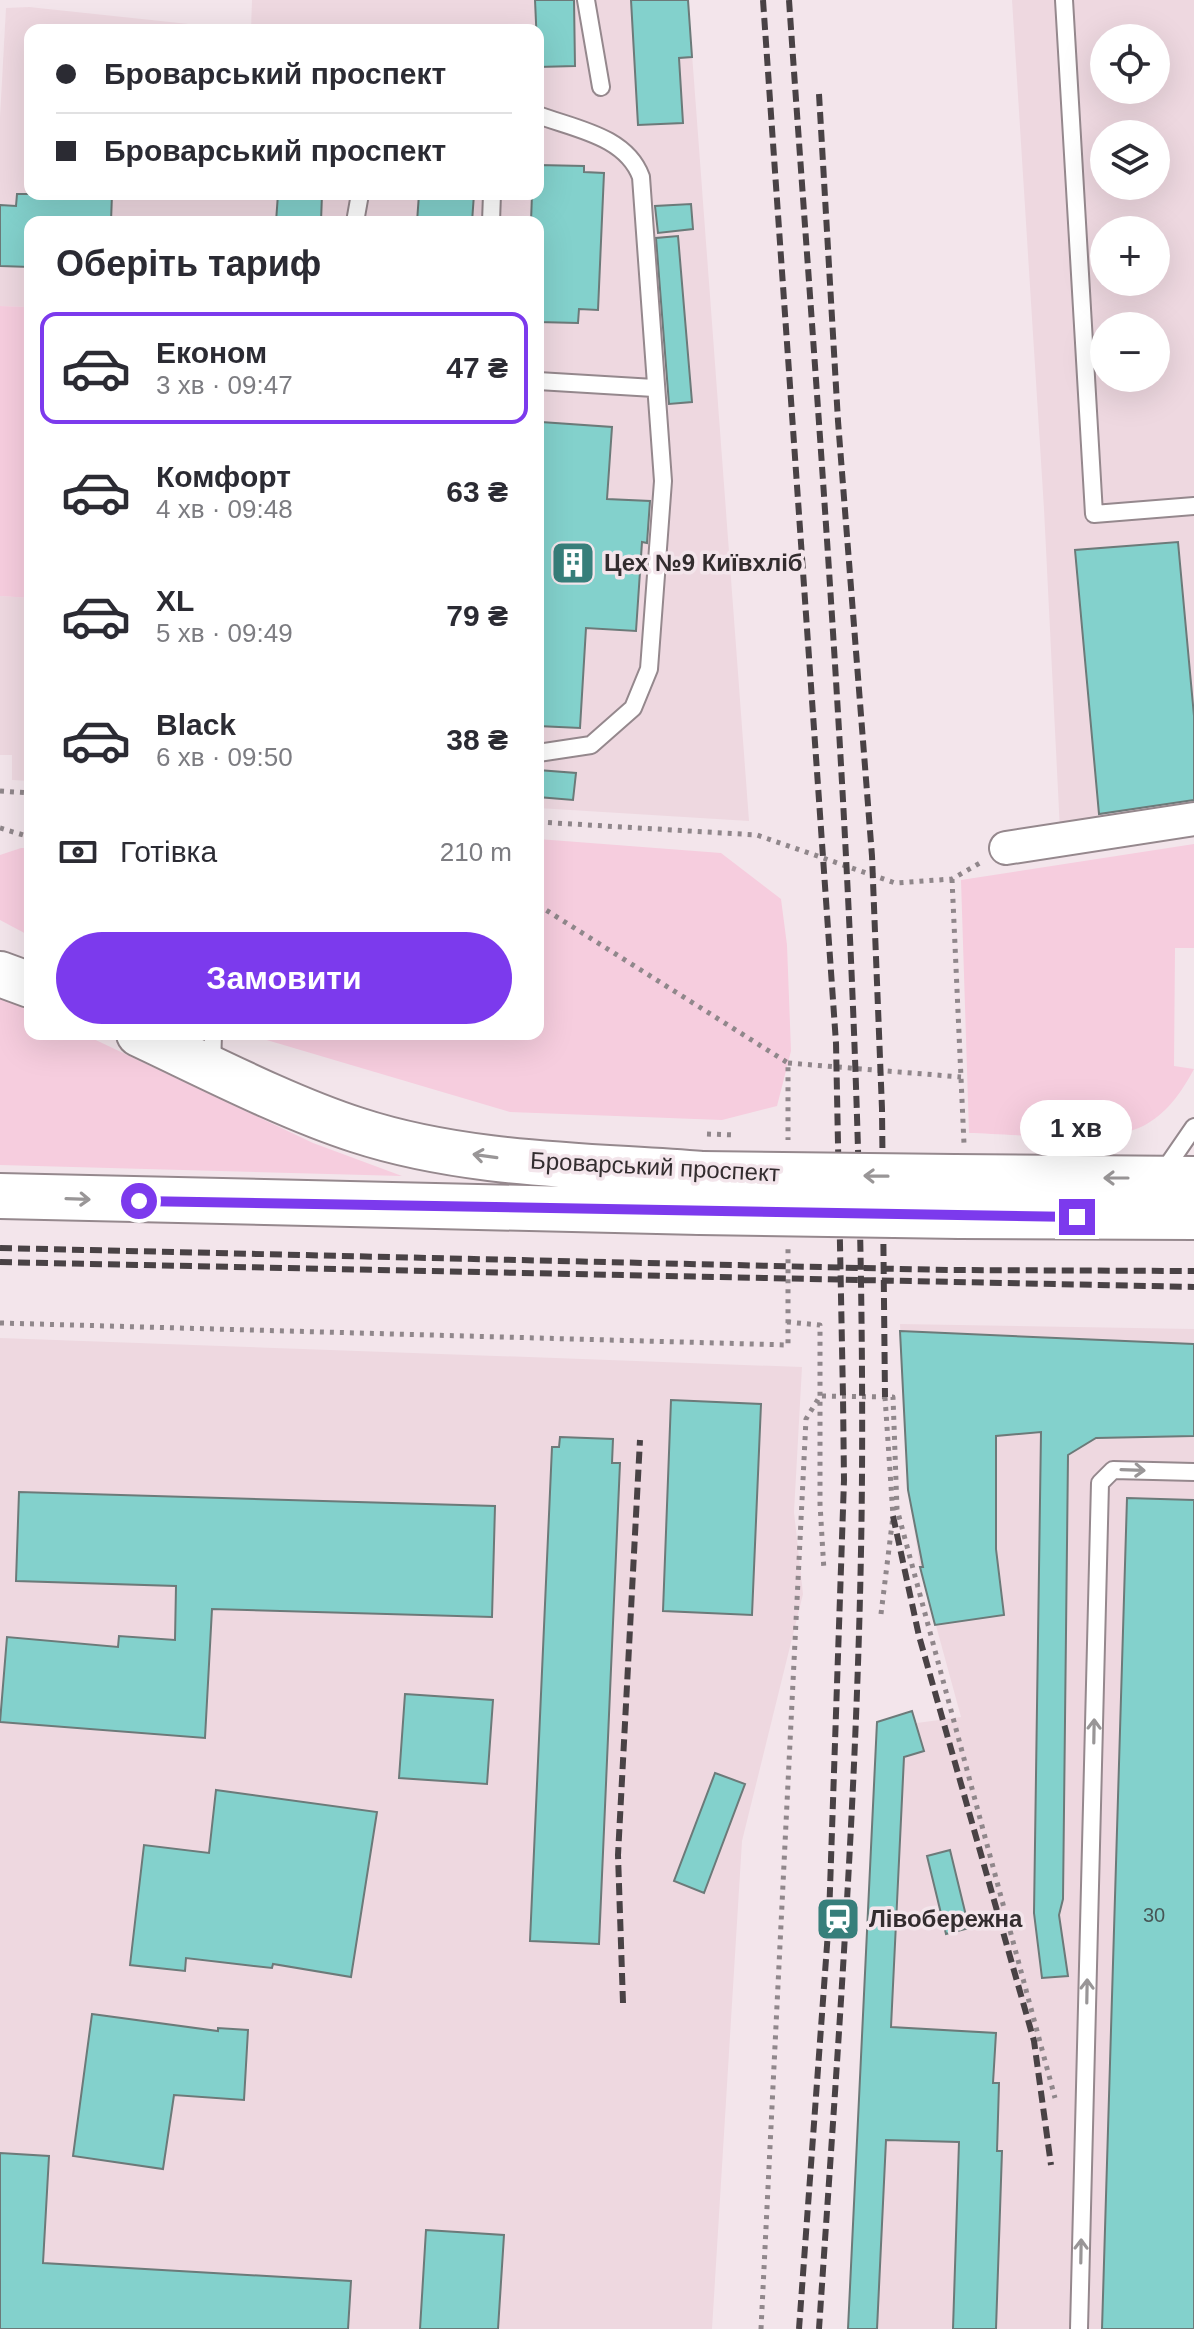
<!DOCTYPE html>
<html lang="uk">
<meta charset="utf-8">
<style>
:root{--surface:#fff;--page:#f7f7f7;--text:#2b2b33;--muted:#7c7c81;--line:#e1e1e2;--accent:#7c3aed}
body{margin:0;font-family:Helvetica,sans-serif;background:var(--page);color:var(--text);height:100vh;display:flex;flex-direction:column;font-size:30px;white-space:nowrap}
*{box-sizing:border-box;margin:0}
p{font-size:26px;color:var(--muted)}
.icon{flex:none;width:44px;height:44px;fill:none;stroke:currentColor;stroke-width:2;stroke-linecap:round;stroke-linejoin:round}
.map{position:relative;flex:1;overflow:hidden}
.drawer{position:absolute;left:24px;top:216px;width:520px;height:824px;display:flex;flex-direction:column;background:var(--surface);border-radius:16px;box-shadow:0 8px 32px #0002}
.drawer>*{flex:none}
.banner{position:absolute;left:24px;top:24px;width:520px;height:176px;border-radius:16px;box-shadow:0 8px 32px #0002;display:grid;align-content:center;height:176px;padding:0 32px;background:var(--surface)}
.tools{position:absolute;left:1090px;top:24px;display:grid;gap:16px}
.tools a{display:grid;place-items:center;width:80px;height:80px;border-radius:50%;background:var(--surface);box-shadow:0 8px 32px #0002;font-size:40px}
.end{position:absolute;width:36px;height:36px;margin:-18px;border:10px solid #7c3aed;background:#fff;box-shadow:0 0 0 4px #fff}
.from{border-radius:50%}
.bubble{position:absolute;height:56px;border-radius:28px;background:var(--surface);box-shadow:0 8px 32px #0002;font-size:26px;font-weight:800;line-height:56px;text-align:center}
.banner b{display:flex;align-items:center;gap:28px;height:76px;font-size:30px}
.banner b+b{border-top:2px solid var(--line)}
.banner i{width:20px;height:20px;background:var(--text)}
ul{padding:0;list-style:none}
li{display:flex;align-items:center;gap:24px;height:112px;margin:0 16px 12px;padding:0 16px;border:4px solid transparent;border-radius:16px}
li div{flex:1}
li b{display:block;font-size:30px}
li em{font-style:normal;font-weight:800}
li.active{border-color:var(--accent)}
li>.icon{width:72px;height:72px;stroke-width:1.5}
h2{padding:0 32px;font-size:36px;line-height:96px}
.pay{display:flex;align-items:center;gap:20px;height:88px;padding:0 32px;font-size:30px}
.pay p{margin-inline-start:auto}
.cta{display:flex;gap:16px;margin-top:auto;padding:16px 32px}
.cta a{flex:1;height:92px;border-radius:48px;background:var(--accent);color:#fff;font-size:32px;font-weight:800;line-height:92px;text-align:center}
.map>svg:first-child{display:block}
.built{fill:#eed8e0;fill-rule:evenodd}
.green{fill:#f6cdde}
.building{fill:#83d1cc;stroke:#6c7a79;stroke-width:2}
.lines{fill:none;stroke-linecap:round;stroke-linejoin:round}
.lane-casing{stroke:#95888d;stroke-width:20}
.street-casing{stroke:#95888d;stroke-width:36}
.primary-casing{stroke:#95888d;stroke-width:48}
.path{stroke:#90878b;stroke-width:5;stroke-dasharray:4 6;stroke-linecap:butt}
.lane{stroke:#fff;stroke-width:16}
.street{stroke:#fff;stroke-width:32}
.primary{stroke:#fff;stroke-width:44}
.rail{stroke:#494245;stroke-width:6;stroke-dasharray:12 6;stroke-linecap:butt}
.primary-bridge-casing{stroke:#95888d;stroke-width:48;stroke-linecap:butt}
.path-bridge{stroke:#90878b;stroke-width:5;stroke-dasharray:4 6;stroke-linecap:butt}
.primary-bridge{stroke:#fff;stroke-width:44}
.oneway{stroke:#999697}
.route{stroke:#7c3aed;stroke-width:10}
.labels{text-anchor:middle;stroke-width:7;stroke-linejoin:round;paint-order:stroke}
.number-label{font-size:20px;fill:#475656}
.poi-label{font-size:24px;font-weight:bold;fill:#332d2f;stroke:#f3e5eb;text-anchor:start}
.street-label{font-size:24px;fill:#332d2f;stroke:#f3e5eb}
</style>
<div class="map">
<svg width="1194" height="2329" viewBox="0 0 1194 2329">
<rect width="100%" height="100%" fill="#f3e5eb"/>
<path class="built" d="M252,0h436l61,821 -211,-13v-586h-508v85l-30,-1v-189l6,-109 23,-1 216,23h-215v164h508v-164h-287z
M1012,0h182v808l-134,23 -16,-322zM1104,38h52v52h-52zM1104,134h52v52h-52zM1104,230h52v52h-52zM1104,326h52v52h-52z
M0,596l30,2v183l-18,-1v-25h-12z
M900,1324l294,5v1000h-344l45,-603 66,-9 -41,-150 -12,-77z
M0,1338l802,29 -8,145 9,82 -61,247 -30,488h-712z"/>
<path class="green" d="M0,306l30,1v291l-30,-2z
M538,839l183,14 60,46 6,46 4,106 -14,55 -55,14 -212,-8 -264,-78h292z
M1194,844v104h-19l-1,118 20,3c-13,24 -28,46 -53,58 -35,17 -129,7 -172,6l-8,-253z
M21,848h9v88l-30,-16v-65z
M0,998l30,12v24h53l230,109 89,33 -402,-11z"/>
<path class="building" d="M535,0h39l1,66 -37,1z
M631,0h57l4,57 -13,1 4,65 -45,2z
M538,165l46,1v6l20,1 -6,137 -19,-1 -1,14 -40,-1v-100h-7l1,-28h6z
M17,194h95l-1,28h-81v45l-30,-1v-61l16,1z
M278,194h44l-1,28h-45z
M419,194h55l-2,28h-55z
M691,204l2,25 -35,4 -3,-27z
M678,236l14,166 -23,2 -13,-166z
M541,422l71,5 -5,72 43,2 -3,42 -5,-1 -6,89 -50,-3 -6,100 -42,-2z
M1178,542l16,174v84l-95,14 -24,-264z
M538,770l38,3 -3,27 -35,-3z
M900,1331l294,13v92l-98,2 -28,17 -5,444 -4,16 9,61 -26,2 -8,-65 7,-481 -45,4v113l8,66 -69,10 -15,-58h3l-15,-77z
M671,1400l90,4 -9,211 -89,-4z
M560,1437l53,2 -1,24h8l-21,481 -69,-3 22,-494h7z
M19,1492l476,14 -3,111 -280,-8 -7,129 -205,-16 7,-85 111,10 1,-11 56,4 1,-54 -160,-5z
M1127,1498l67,2v829h-92z
M405,1694l88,6 -6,84 -88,-6z
M912,1711l12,40 -20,6 -13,270 105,6 -3,50h6l-2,68h5l-6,178h-43l6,-187 -73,-2 -9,189h-29l29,-607z
M715,1773l30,11 -41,109 -30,-12z
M216,1790l161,22 -26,165 -78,-13 -1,4 -86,-10 -1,13 -55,-6 14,-120 65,8z
M950,1850l19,78 -23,6 -19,-78z
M92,2014l126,17v-3l30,2 -4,70 -70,-5 -11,74 -90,-13z
M0,2153l49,3 -6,107 308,18 -3,48h-348z
M426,2230l78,5 -6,94h-78z"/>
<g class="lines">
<g class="lane-casing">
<path id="lane" d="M586,0l15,87
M1064,0l30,514 100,-8
M538,115c37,14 88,21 103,62l22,304 -14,188 -16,39 -42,37 -53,8
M355,222l5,-28
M491,222l1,-28
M538,381l116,7
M212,1066l1,-32
M1163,1172l31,-45
M1079,2329l21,-846 13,-13 81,2"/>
</g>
<g class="street-casing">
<path id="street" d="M1006,848l188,-29"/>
</g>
<g class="primary-casing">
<path id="primary" d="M0,974l30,11
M139,1034c68,32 147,73 218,96 110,36 231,35 345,44
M954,1177l240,2
M0,1196l700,16
M960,1216l234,1"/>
</g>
<path class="path" d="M0,791l30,2
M538,822l219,13 138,48 57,-4 28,-16
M0,828l30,9
M952,879l12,265
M538,905l250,158v77
M788,1063l173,14
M787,1322l33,3v179l4,67
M0,1323l788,22v-99
M885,1397l8,119
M881,1614l12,-98
M761,2329l45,-910 14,-23 73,1 4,112 158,589"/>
<use href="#lane" class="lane"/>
<use href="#street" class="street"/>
<use href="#primary" class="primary"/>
<path class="rail" d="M763,0l73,1043 7,354 1,83 -15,438 -30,411
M789,0c34,491 76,982 73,1475 -2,285 -24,570 -43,854
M819,94l19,327 34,435 10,253 3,288
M0,1248l948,22 246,1
M0,1262l1194,25
M893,1516l26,120 115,405 17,124
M623,2003l-5,-148 22,-415"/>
<g class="primary-bridge-casing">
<path id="primary-bridge" d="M702,1174l252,3
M700,1212l260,4"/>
</g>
<path class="path-bridge" d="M707,1134l28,1"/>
<use href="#primary-bridge" class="primary-bridge"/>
</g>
<defs><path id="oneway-shaft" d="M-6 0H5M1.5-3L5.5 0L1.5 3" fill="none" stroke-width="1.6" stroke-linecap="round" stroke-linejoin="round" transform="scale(2)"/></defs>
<g class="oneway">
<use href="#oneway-shaft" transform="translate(485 1156) rotate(-172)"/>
<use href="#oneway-shaft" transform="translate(876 1176) rotate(-179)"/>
<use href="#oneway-shaft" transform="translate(1116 1178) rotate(-180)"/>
<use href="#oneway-shaft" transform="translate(78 1199) rotate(2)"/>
<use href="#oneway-shaft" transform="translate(1133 1470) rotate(2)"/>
<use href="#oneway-shaft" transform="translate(1094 1731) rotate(-89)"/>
<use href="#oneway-shaft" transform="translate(1087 1991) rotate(-89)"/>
<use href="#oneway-shaft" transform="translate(1081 2251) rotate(-89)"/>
</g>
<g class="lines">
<path class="route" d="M139,1201l938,16"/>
</g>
<defs>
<g id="building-square" transform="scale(2.3)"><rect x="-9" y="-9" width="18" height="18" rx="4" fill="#377f7b" stroke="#f3e5eb"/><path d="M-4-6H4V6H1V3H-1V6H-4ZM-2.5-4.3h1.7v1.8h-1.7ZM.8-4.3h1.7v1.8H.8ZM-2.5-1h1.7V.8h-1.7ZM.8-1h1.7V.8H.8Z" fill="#fff"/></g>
<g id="station-square" transform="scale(2.3)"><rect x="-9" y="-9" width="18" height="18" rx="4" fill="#377f7b" stroke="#f3e5eb"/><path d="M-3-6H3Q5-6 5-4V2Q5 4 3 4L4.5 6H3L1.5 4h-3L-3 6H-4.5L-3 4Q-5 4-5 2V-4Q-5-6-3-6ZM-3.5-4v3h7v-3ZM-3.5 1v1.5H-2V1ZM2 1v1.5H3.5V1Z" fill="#fff"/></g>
</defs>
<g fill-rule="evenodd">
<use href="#building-square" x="573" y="563"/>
<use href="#station-square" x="838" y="1919"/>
</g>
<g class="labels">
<g class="number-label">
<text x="1154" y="1922">30</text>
</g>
<g class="poi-label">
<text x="604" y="571">Цех №9 Київхліб</text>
<text x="869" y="1927">Лівобережна</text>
</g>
<g class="street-label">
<text transform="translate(655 1167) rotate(3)" y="8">Броварський проспект</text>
</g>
</g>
</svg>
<div class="tools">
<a><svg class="icon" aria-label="locate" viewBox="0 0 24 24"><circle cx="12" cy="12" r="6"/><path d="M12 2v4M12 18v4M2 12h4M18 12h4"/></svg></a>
<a><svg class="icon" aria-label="layers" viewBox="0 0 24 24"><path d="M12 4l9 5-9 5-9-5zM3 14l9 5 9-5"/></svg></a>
<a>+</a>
<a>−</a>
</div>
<i class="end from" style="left:139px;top:1201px"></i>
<i class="end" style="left:1077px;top:1217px"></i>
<div class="bubble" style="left:1020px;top:1100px;width:112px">1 хв</div>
<div class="banner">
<b><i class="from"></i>Броварський проспект</b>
<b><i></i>Броварський проспект</b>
</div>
<section class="drawer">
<h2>Оберіть тариф</h2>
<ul>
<li class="active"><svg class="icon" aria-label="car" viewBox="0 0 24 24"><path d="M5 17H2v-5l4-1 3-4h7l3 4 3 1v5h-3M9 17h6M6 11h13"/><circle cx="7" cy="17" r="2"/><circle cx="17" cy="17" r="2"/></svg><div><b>Економ</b><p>3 хв · 09:47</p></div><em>47 ₴</em></li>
<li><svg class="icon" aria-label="car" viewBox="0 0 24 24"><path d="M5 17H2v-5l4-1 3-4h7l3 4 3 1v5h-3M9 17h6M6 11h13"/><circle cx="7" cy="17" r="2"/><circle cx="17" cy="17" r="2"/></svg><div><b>Комфорт</b><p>4 хв · 09:48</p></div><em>63 ₴</em></li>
<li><svg class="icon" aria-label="car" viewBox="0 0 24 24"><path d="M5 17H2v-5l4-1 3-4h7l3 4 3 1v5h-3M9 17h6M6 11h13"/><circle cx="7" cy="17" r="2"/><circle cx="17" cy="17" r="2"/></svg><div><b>XL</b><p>5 хв · 09:49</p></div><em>79 ₴</em></li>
<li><svg class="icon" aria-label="car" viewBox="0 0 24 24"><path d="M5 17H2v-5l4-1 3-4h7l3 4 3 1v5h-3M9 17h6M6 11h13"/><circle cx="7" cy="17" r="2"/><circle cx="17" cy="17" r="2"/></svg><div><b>Black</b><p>6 хв · 09:50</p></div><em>38 ₴</em></li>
</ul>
<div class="pay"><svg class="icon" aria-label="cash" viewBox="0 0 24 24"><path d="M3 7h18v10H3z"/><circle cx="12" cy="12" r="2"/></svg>Готівка<p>210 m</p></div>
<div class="cta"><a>Замовити</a></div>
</section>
</div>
